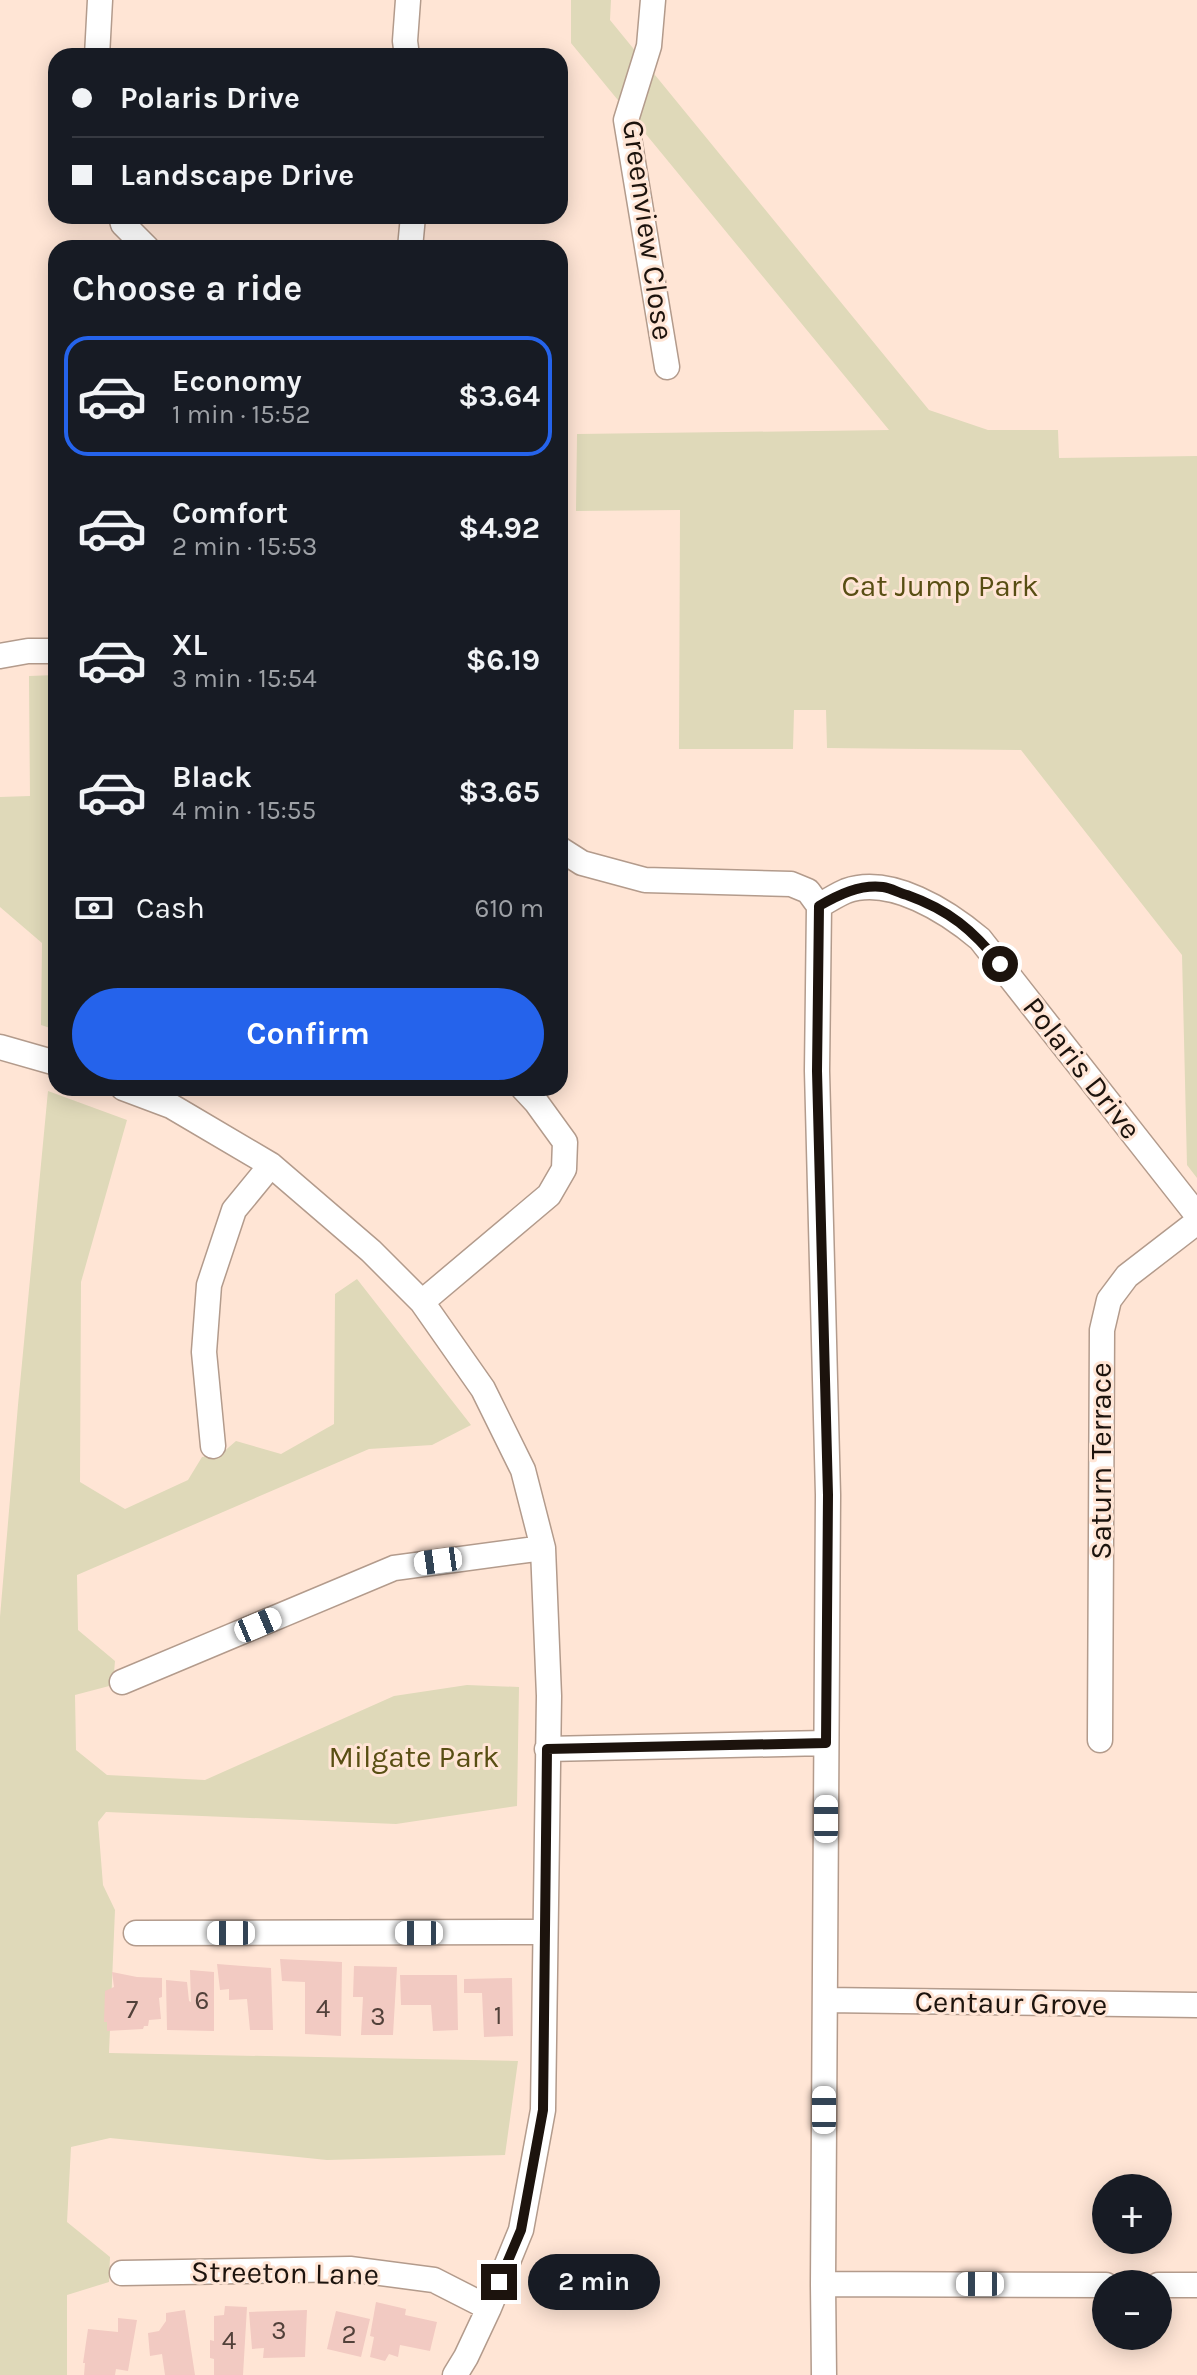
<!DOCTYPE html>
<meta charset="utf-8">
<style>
:root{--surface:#171b24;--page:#242831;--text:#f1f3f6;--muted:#9ea1a6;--line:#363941;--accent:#2563eb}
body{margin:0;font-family:Karla,sans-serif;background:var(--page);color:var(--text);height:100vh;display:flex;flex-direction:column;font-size:30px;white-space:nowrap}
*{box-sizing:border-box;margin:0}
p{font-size:26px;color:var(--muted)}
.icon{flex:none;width:44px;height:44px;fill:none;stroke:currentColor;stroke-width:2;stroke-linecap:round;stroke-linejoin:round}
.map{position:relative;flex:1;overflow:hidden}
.details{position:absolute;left:48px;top:240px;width:520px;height:856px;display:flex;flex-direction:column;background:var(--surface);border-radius:24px;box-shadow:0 4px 20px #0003}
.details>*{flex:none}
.hud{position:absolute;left:48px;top:48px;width:520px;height:176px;border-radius:24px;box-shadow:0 4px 20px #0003;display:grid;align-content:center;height:176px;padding:0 24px;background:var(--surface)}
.controls{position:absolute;left:1092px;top:2174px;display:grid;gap:16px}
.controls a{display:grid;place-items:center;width:80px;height:80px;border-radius:50%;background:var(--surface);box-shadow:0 4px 20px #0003;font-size:40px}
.end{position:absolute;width:36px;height:36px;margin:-18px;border:10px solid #1c130d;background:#fff;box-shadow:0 0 0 4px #fff}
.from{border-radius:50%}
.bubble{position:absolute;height:56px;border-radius:28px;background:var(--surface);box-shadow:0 4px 20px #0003;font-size:26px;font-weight:700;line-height:56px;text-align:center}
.car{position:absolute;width:24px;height:48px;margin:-24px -12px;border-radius:10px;box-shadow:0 0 6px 2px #0007;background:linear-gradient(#fff 24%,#345 0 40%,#fff 0 76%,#345 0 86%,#fff 0)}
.hud b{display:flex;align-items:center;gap:28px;height:76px;font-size:30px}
.hud b+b{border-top:2px solid var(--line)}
.hud i{width:20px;height:20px;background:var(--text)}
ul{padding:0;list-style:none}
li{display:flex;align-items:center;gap:24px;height:120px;margin:0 16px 12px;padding:0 8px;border:4px solid transparent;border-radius:24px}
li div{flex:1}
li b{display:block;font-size:30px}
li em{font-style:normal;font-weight:700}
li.active{border-color:var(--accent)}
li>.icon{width:72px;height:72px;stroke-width:1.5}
h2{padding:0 24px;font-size:36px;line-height:96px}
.pay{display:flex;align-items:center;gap:20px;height:88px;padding:0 24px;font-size:30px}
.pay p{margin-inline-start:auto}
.action{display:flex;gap:16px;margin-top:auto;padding:16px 24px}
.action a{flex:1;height:92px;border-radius:48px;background:var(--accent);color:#fff;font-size:32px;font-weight:700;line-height:92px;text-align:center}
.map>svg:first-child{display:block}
.green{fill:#dfd9b9}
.building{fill:#f2cac2}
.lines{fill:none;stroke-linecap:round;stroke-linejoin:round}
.minor-casing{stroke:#b39b8c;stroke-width:27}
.minor{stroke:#fff;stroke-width:24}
.route{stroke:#1c130d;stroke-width:10}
.labels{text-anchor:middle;stroke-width:6;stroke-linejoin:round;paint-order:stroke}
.number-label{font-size:26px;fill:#52413a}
.street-label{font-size:30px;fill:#1c130d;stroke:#ffe5d5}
.park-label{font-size:30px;fill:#584e13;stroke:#ffe5d5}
</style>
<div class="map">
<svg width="1197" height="2375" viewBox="0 0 1197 2375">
<rect width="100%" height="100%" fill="#ffe5d5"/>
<path class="green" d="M571,0h40l-1,20 319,390 59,20h70l1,28 138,-2v722l-10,-13 -5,-210 -161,-205 -194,-2 -1,-38h-32l-1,39h-114l1,-239 -104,1 1,-77 312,-4 -318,-387z
M56,675v355l-15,-5 1,-82 -42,-36v-110l30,-1 -1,-120z
M48,1091l79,29 -46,162 -1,200 45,27 63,-29 14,-23 19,-3 15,-13 45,13 53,-30 1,-130 22,-15 114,146 -39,20 -63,4 -292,126 1,55 37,31 -2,24 -38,10 1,55 31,25 98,5 189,-84 73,-11 52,2 -2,119 -121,18 -290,-12 -8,10 5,63 12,25 -6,143 409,8 -13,94 -178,5 -217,-22 -39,9 -4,75 43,35 -1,25 -42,13v80h-67v-758l18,-212z"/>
<path class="building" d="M280,1959l62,3 -1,74 -36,-2v-52l-23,-1z
M217,1964l54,4 2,62h-23l-3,-31 -18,1v-11l-9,1z
M354,1966l43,1 -4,68h-32l2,-38h-10z
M190,1970l24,2v59l-47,-1 -1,-50 21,2 2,19 2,1z
M112,1972l25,5 25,1v19l-3,1 2,21 -12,1 -1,6h-4l-1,3 -36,2v-9h-3l1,-31 9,-4z
M400,1975h57l1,55 -25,1 -2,-26h-30z
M512,1978l1,58 -29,1 -2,-44h-18v-14z
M376,2302l30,7 -1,6 32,7 -7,29 -30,-6 -2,12 -9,-3 -4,7 -15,-4 4,-20 -4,-1z
M225,2306l22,1 -4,68h-29v-16l-4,-1v-18l4,1v-25l10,-1z
M185,2310l10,65h-30l-3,-21 -12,2 -2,-23 11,-2 7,-10v-8z
M307,2310l-2,47 -42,1 1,-10 -12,1 -3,-37z
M336,2311l34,8 -9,38 -34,-8z
M118,2318l19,2 -9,51 -12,-2 -1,6h-31l1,-12h-2l5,-34 30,3z"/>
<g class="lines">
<g class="minor-casing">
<path id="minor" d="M653,0l-4,46 -23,74 41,247
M97,56l3,-56
M407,56l-2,-15 3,-41
M121,216l2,8 24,24
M410,248l3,-32
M0,656l28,-5h28
M560,849l22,14 63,17 146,4 17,7 11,15c8,-5 18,-11 27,-15 45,-16 102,21 134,48l217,276
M819,906l-2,165 11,424 -5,789 1,91
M0,1047l56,16
M123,1088l48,18 100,59 100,86 51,51 61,87 40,81 20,78 6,148 -6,414 -22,120 -32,78 -23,49 -11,18
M422,1302l127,-107 15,-26 1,-27 -29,-40 -13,-14
M213,1446l-9,-94 5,-67 25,-75 37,-45
M122,1682l272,-114 149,-20
M1100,1740l2,-410 7,-30 18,-24 70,-54
M547,1749l279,-6
M136,1933l409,-1
M825,2000l372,5
M122,2273l228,-4 84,11 55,28
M823,2284l283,1
M1158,2285h39"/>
</g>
<use href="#minor" class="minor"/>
</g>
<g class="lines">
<path class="route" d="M499,2282l22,-52 22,-120 4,-361 279,-6 2,-248 -11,-424 2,-165c19,-11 41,-22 64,-19 8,1 16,6 24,8 42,15 66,35 93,69"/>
</g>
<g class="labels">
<g class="number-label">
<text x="202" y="2009">6</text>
<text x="323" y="2017">4</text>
<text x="132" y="2018">7</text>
<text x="498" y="2024">1</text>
<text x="378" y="2025">3</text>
<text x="279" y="2339">3</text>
<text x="349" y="2343">2</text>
<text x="229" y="2349">4</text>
</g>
<g class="street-label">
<text transform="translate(648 230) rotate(82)" y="10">Greenview Close</text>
<text transform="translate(1082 1068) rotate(52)" y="10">Polaris Drive</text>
<text transform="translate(1101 1461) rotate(-90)" y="10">Saturn Terrace</text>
<text transform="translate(1011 2003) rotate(1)" y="10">Centaur Grove</text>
<text transform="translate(285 2273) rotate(1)" y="10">Streeton Lane</text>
</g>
<g class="park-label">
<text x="940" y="596">Cat Jump Park</text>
<text x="414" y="1767">Milgate Park</text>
</g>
</g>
</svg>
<div class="controls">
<a>+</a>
<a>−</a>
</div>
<i class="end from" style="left:1000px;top:964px"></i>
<i class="end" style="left:499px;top:2282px"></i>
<div class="bubble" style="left:528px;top:2254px;width:132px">2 min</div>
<i class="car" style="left:438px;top:1561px;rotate:262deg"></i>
<i class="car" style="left:258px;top:1625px;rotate:67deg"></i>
<i class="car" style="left:826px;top:1819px;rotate:0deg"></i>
<i class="car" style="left:231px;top:1933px;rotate:270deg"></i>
<i class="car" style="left:419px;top:1933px;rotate:270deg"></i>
<i class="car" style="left:824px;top:2110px;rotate:0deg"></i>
<i class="car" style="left:980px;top:2284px;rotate:270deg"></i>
<div class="hud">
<b><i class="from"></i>Polaris Drive</b>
<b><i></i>Landscape Drive</b>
</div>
<section class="details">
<h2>Choose a ride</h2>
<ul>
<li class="active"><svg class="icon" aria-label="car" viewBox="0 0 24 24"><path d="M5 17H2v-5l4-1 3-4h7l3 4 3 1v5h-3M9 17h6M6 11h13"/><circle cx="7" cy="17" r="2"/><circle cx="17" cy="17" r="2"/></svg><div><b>Economy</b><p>1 min · 15:52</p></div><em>$3.64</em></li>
<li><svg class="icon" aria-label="car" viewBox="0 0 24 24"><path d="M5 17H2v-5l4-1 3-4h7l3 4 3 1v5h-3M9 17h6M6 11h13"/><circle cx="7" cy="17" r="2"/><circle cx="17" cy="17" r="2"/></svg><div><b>Comfort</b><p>2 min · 15:53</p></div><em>$4.92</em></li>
<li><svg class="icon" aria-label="car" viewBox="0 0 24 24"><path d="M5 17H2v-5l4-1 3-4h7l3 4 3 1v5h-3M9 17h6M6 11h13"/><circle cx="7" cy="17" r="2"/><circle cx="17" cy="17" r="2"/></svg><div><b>XL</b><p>3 min · 15:54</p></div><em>$6.19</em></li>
<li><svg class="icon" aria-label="car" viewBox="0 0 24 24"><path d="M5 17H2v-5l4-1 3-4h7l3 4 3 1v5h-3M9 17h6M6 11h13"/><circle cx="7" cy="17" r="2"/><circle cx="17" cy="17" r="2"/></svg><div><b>Black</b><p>4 min · 15:55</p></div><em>$3.65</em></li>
</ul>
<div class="pay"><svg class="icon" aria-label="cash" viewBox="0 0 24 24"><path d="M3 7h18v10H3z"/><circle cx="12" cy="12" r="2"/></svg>Cash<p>610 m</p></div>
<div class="action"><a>Confirm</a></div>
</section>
</div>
